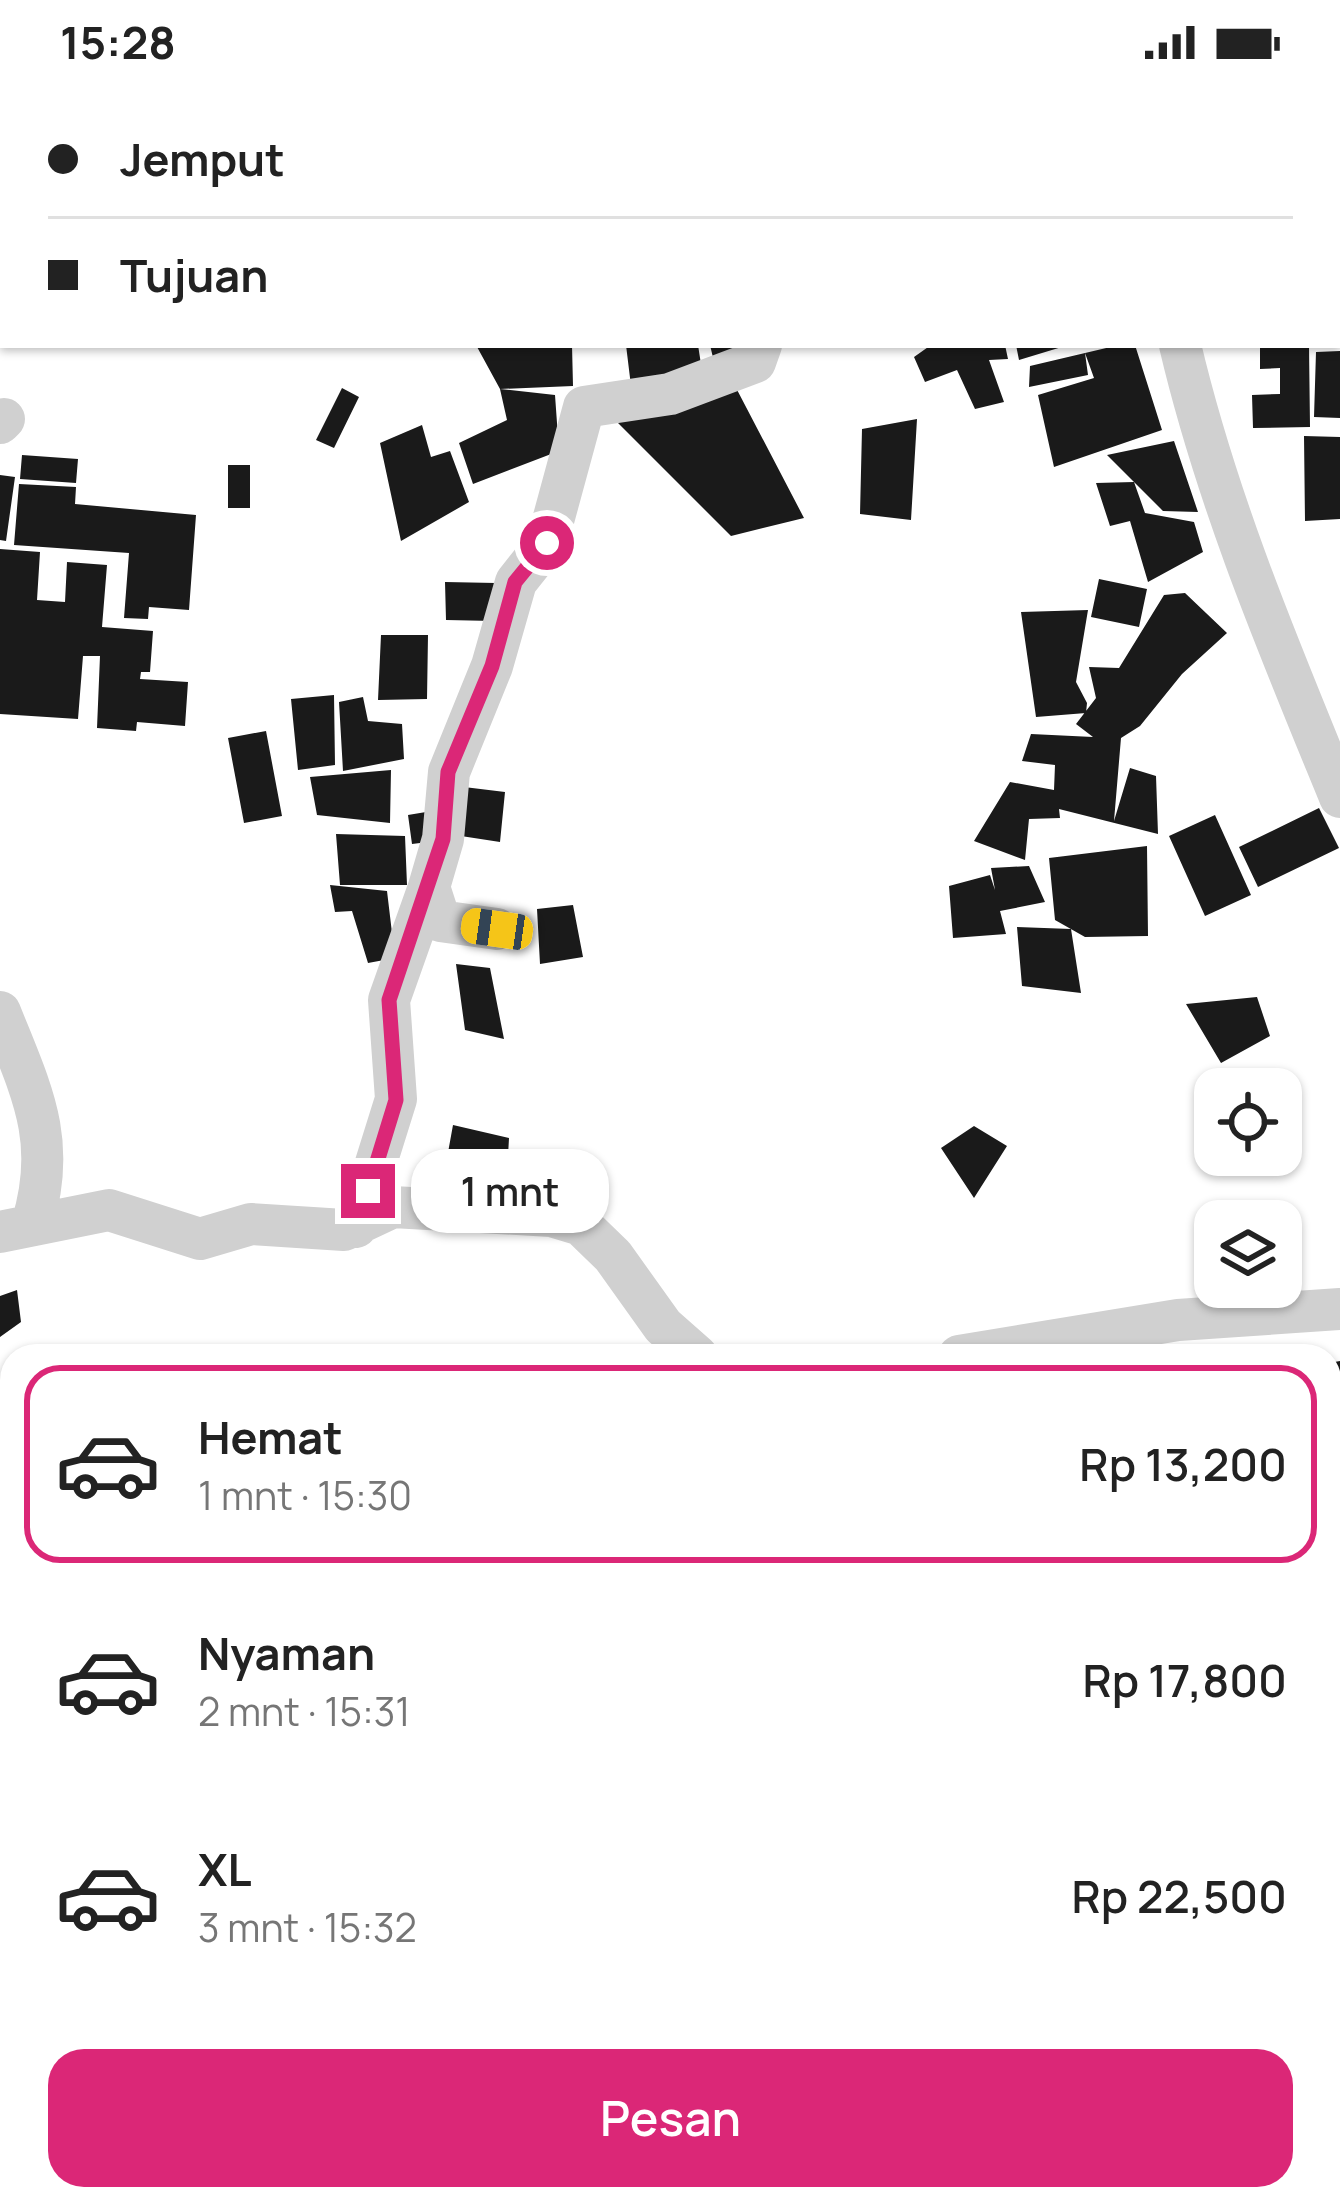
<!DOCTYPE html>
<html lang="id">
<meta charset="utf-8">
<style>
:root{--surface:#fff;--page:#f6f6f6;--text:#222;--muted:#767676;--line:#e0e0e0;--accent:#db2777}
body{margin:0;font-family:Manrope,sans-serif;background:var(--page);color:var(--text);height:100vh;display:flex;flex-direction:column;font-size:45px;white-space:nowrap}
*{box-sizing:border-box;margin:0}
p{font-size:39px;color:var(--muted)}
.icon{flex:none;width:66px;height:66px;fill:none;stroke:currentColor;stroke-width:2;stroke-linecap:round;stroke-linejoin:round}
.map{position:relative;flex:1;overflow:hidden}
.sheet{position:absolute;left:0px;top:1260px;width:1341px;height:867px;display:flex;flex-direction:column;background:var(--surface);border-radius:36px 36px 0 0;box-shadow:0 3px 9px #0004}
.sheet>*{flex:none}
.hud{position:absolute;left:0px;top:0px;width:1341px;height:264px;box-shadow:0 3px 9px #0004;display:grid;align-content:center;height:264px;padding:0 48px;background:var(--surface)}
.controls{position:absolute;left:1194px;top:984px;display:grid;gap:24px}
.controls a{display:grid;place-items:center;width:108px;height:108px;border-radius:24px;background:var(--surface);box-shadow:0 3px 9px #0004;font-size:60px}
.end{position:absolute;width:54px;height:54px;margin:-27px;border:15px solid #db2777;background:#fff;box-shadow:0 0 0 6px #fff}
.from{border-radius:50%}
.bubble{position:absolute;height:84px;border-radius:36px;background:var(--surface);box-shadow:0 3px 9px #0004;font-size:39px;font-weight:600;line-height:84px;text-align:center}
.car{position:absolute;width:36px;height:72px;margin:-36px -18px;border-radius:15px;box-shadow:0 0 9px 3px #0007;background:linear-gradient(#f5c518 24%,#345 0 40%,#f5c518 0 76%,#345 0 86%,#f5c518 0)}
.hud b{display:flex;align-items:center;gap:42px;height:114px;font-size:45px}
.hud b+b{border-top:3px solid var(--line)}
.hud i{width:30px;height:30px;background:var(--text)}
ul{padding:21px 0 0;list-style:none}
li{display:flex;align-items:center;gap:36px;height:198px;margin:0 24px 18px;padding:0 24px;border:6px solid transparent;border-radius:36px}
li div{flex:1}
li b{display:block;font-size:45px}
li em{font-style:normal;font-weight:600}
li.current{border-color:var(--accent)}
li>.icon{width:108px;height:108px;stroke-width:1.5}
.cta{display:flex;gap:24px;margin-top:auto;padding:24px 48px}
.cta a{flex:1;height:138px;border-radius:36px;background:var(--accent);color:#fff;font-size:48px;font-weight:600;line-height:138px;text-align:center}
.status{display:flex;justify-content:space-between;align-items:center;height:84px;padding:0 60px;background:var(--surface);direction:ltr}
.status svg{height:33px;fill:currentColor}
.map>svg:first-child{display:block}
.building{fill:#1a1a1a}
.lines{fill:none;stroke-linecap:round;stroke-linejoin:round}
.street{stroke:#d0d0d0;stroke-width:42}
.route{stroke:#db2777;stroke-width:15}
</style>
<div class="status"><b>15:28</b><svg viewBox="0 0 49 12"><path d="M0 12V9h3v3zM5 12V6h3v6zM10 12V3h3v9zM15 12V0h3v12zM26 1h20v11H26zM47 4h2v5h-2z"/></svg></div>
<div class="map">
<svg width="1340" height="2125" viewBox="0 0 1340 2125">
<rect width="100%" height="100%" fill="#fff"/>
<path class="building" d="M476,261h96l1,41 -73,3z
M626,261h72l5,32 -72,9z
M710,261h39l-34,21z
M931,261h74l3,14 -19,1 15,42 -29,7 -18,-39 -32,12 -11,-25z
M1016,261h49v1l-46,14z
M1119,261h16l27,85 -108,37 -16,-72 56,-17 -9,-25 3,22 -59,12 1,-21 55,-13z
M1260,261h49l1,82 -57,1 -1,-33 28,-1v-26l-20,1z
M1340,267v67l-26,-1 2,-65z
M734,300l70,134 -73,18 -118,-118z
M342,304l17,9 -25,51 -18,-8z
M500,305l55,6 4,56 -86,33 -14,-41 48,-23z
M917,335l-6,101 -51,-6 2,-85z
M422,341l9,32 19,-6 19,51 -68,39 -21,-98z
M1304,352l36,1v82l-35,2z
M1174,357l24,71 -35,-1 -29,-29 11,31 49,9 9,30 -55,30 -18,-61 -20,5 -14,-43 38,-1 -27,-27z
M22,371l56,4 -2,24 -56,-4z
M228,381h22v43h-22z
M0,391l15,2 -9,64 -6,-1z
M19,400l57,3 -1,17 121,11 -7,95 -40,-3 -1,12 -24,-1 5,-65 -115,-8z
M0,465l40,3 -3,48 28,2 2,-40 40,3 -5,62 51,4 -3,41h-9l-1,7 48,3 -3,44 -48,-4 -1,9 -39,-3 3,-72h-17l-5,63 -78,-5z
M1099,495l48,10 -8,38 -48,-10z
M445,498l51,1 -2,38 -48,-1z
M1185,509l42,40 -45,41 -42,52 -19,12 -7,83 16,-53 26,8 2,58 -99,-25 1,9 -31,1 -4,41 -51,-19 36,-59 44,8 1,-25 -33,-4 9,-27 62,3 -17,-13 20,-26 -7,-31 30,1 45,-73z
M1088,526l-12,72 11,21 -1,10 -50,4 -15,-105z
M381,551h47l-1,64 -49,1z
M334,611l1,70 -37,5 -7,-71z
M363,613l5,24 34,3 2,35 -61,12 -4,-69z
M266,647l16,85 -38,7 -16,-85z
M391,686l-1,53 -73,-8 -7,-38z
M464,703l41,5 -5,50 -39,-6z
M1319,724l20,40 -81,39 -19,-40z
M432,727l4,30 -24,3 -4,-29z
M1215,731l36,80 -46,21 -36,-80z
M336,750l69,2 2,49h-67z
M1147,762l1,90 -63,1 -30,-17 -6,-62z
M1029,782l16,36 -45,9 6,23 -53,4 -4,-52 41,-11 5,15 -4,-22z
M330,801l57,6 8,67 -27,5 -16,-52 -17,1z
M573,821l10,52 -43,7 -3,-55z
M1017,843l54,2 10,64 -59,-7z
M456,880l34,4 14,71 -39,-9z
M1257,913l13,39 -49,27 -35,-59z
M453,1041l56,13 -3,54 -61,-23z
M974,1042l33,20 -33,52 -33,-50z
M17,1206l4,32 -21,15v-41z
M1340,1277v95l-11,1v-94z"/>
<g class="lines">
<path class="street" d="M1141,0v3
M1180,261c37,157 99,303 160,452
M0,339l4,-4
M497,845l-57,-8 -11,-34 14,-48 6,-67 43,-106 24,-84 31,-39 37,-136 86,-13 85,-32 6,-17
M0,928c31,78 58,128 32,212
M356,1143l40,-128 -7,-99 40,-113
M0,1148l109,-22 91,29 51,-15 93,6 49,-23 158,9 30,9 32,31 50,70 34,30
M959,1272l219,-36 162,-11"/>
</g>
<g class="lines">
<path class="route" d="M368,1107l28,-91 -7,-100 54,-161 5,-67 44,-106 23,-84 32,-39"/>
</g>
</svg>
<div class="controls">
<a><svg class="icon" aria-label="locate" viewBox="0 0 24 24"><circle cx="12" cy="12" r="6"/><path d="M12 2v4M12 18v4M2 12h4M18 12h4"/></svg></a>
<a><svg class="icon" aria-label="layers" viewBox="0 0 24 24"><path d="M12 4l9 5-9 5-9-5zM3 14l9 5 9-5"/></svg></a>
</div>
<i class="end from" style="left:547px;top:459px"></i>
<i class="end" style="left:368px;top:1107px"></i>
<div class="bubble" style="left:411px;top:1065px;width:198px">1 mnt</div>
<i class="car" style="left:497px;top:845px;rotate:278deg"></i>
<div class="hud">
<b><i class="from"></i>Jemput</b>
<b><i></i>Tujuan</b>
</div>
<section class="sheet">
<ul>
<li class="current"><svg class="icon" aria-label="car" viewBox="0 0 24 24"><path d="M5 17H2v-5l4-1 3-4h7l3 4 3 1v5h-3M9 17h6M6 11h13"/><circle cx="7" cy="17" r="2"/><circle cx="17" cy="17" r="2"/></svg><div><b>Hemat</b><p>1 mnt · 15:30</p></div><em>Rp 13,200</em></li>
<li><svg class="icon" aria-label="car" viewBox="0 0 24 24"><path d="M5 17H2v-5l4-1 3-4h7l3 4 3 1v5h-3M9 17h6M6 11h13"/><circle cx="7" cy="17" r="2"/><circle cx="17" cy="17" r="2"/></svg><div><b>Nyaman</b><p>2 mnt · 15:31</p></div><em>Rp 17,800</em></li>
<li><svg class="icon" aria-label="car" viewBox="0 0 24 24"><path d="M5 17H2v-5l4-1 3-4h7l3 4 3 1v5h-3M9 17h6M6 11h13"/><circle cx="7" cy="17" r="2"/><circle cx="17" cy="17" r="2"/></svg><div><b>XL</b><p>3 mnt · 15:32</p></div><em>Rp 22,500</em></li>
</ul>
<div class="cta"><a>Pesan</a></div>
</section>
</div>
